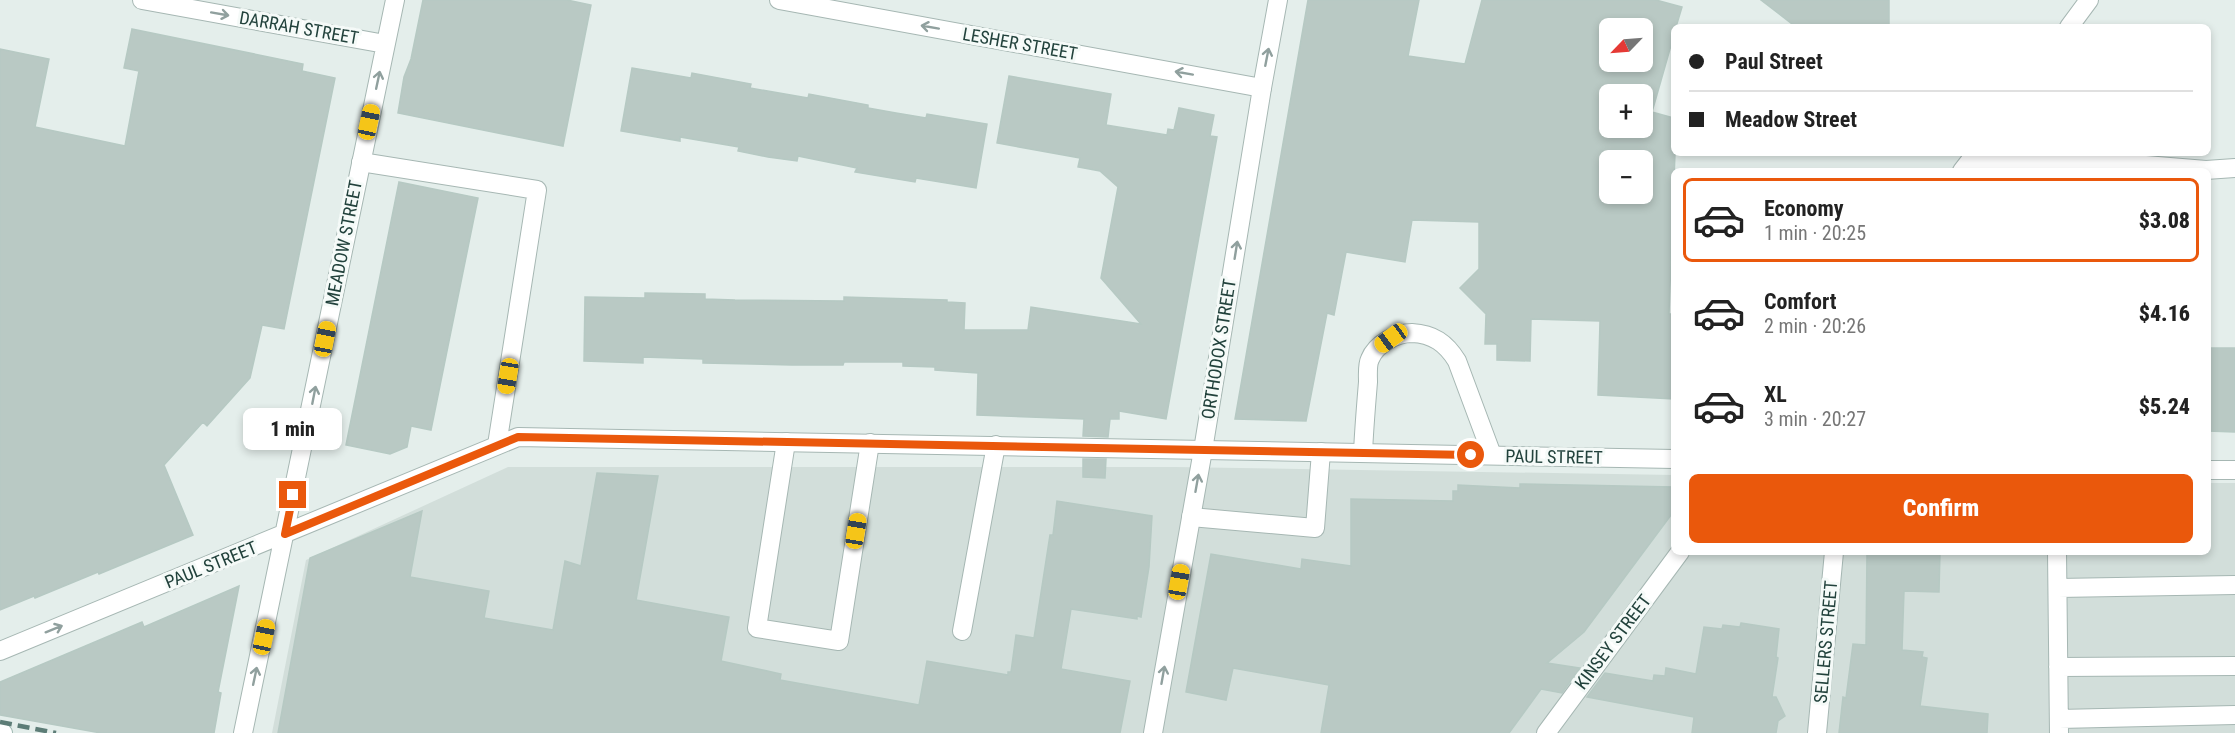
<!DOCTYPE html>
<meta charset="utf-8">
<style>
:root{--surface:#fff;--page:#f2f2f2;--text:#222;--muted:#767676;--line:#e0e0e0;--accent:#ea580c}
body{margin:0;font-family:"Roboto Condensed",sans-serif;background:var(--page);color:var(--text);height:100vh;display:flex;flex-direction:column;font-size:22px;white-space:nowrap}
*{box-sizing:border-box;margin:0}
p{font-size:20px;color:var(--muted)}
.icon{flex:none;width:33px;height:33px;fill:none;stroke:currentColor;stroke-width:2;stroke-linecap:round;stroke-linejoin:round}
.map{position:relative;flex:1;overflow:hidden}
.side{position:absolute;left:1671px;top:168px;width:540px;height:387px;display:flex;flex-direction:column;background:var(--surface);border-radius:9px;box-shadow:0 3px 9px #0003}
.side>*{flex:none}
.top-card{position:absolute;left:1671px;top:24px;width:540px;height:132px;border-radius:9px;box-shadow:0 3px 9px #0003;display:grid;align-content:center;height:132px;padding:0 18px;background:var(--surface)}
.needle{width:39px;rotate:245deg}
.fabs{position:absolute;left:1599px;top:18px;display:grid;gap:12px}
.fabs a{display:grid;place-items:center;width:54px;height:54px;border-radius:9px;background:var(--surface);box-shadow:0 3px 9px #0003;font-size:30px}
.end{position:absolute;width:27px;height:27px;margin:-14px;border:8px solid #ea580c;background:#fff;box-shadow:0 0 0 3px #fff}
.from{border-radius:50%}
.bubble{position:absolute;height:42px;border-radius:9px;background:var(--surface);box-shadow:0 3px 9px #0003;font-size:20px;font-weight:800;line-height:42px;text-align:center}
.car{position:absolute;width:18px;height:36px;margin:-18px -9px;border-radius:8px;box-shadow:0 0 4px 2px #0007;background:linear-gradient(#f5c518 24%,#345 0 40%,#f5c518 0 76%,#345 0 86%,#f5c518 0)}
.top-card b{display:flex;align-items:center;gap:21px;height:57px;font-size:22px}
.top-card b+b{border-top:2px solid var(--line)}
.top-card i{width:15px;height:15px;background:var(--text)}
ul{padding:10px 0 0;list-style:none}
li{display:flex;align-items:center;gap:18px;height:84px;margin:0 12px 9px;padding:0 6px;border:3px solid transparent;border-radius:9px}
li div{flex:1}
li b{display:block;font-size:22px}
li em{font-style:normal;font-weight:800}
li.active{border-color:var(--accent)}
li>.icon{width:54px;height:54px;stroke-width:1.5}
.button{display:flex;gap:12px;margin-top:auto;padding:12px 18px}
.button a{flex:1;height:69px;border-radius:9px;background:var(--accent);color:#fff;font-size:24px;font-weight:800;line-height:69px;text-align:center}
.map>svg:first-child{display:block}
.built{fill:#d2deda}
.building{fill:#b9c9c4;stroke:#b6c9c3;stroke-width:1.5;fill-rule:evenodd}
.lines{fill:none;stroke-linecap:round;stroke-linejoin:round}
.service-casing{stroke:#a6b7b3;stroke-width:20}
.minor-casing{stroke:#a6b7b3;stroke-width:20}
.tertiary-casing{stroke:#a6b7b3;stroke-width:20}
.secondary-casing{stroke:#a2bbb5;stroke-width:20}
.service{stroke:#fff;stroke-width:18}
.minor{stroke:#fff;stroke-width:18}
.tertiary{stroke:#fff;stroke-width:18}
.secondary{stroke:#fff;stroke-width:18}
.rail{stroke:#5d7d77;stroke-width:4.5;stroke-dasharray:12 6;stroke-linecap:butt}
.oneway{stroke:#90a09e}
.route{stroke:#ea580c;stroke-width:8}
.labels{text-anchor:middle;stroke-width:6;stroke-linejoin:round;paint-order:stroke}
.street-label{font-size:18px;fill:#22423c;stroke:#f5faf8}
</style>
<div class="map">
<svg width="2235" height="733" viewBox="0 0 2235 733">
<rect width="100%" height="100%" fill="#e4eeeb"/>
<path class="built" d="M508,467h667l499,8v77h534v-69h27v250h-1963l34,-173z"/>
<path class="building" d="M423,0h144l24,5 -28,141 -165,-33 6,-36 7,-18z
M1308,0h111l-11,56 57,8 17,-64h174l26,7 -6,20h-2v8l-22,77 22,6 1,35 -6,161h5v85l-76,-4 2,-74 -69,-2 -1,42 -33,-1v-16h-12l1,-30 -26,-26 19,-19v-47l-67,-2 -7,42 -59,-10 -12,63 -7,-2 -21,108 -71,-2zM1610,28h32v34h-32zM1610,94h32v34h-32zM1610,160h32v34h-32z
M1761,0h128v27h-93z
M132,29l171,35 -1,7 33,7 -51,251 -22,-4 -12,53 -43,48 -4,-4 -39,43 29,70 -94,39 -1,-2 -63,26 -1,-2 -34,14v-561l49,10 -14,68 90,19 14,-75 -15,-3z
M632,68l59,10 1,-5 59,11 -1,4 58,10 1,-4 59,11v3l28,5 30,5 1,-4 60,10 -11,64 -60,-10 -1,4 -60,-10 2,-4 -59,-12 -1,5 -29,-4 -30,-6 1,-4 -59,-10v4l-59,-10z
M1009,76l102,18 -5,31 61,10 1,-6 6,1 5,-22 35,7 -4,21 7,1 -51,282 -47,-8v8h-9l-2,18 -25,-1 1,-17 -107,-4 1,-42 -43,-3v-3l-32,-1v-4h-59l-1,3h-51l-89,-2v-4l-60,-2v6l-59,-2 1,-64 60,1v-5l60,1v5l30,1 109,1v-4l103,3v2l18,1 -1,27h64l3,-23 110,17 -40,-46 17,-91 -18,-16 -22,-4 2,-9 -83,-15z
M399,182l79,16 -47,232 -20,-4 -4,21 -17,7 -44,-9z
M2208,348h27v84l-27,-1z
M1083,459h23l-1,19 -22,-1z
M597,473l61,3 -22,124 93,17 -8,44 60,13 -1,6 139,25 8,-44 81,14v-3h3l5,-37 18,3 16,-103h3l4,-34 95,15 -3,51 -8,50 -4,-1v3l-66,-10 -10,60 69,12 -10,52h-842l32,-175 112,-47 -12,66 79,14 -5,27 69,12 12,-69 16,5z
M1520,484l154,3v24l-90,121 -37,31 33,5 -18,25 -21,-4 -32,44h-188l8,-48 -96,-17 -7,32 -40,-8 25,-138 90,15 1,-10 49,7v-67l102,2v-10h5v-6l62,3z
M1867,552h73l-1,40 -35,-1 -2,59 21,2 -1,5 5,1 -7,48 68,8 -1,19h-148l4,-36 3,1 7,-54 13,1z
M239,586l-21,106 3,1 -7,40h-113l-101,-18v-33l142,-60 2,5z
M1741,623l38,6 -3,28 2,1 -6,39h4l9,19 -7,5 -2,12h-84l2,-16 -107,-20 18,-24 48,8 1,-6 11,1 1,-8 30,6 8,-47 18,2 1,-4 17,2z"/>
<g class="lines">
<g class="service-casing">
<path id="service" d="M1970,161l139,1 97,8 29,-2
M361,162l176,28 -40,255
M786,442l-29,186 82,13 31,-198
M1363,453c1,-24 3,-47 5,-71 0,-6 -1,-17 2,-23 6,-15 26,-26 42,-26 21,1 34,10 45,28l35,94
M1191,517l124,11 6,-76
M2057,552l2,181
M2058,588l177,-3
M962,631l34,-186
M2058,667l177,-1
M2059,719l176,-4"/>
</g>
<g class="minor-casing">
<path id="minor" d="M142,0l243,44
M779,0l483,88
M2069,27l20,-27
M1962,171l14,-18
M2208,470h27
M0,651l518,-214 1156,22
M243,733l152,-733
M1546,733l134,-181
M1817,733l17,-181"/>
</g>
<g class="tertiary-casing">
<path id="tertiary" d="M1153,733l50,-283 59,-362 16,-88"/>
</g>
<g class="secondary-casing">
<path id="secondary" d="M0,732l3,1"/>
</g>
<use href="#service" class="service"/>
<use href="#minor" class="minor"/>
<use href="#tertiary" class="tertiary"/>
<use href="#secondary" class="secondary"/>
<path class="rail" d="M0,722l56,11"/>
</g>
<defs><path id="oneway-shaft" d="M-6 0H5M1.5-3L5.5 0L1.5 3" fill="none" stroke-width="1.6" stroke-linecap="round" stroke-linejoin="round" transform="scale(1.5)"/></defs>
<g class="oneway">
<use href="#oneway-shaft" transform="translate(220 14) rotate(10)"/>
<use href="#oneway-shaft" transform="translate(930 27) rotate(-170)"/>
<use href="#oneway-shaft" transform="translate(1267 57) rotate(-79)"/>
<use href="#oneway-shaft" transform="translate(1184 73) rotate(-170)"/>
<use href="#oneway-shaft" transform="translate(378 80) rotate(-78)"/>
<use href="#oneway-shaft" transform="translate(1236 250) rotate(-81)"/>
<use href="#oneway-shaft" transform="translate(314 395) rotate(-79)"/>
<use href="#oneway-shaft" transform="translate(1197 483) rotate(-80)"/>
<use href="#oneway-shaft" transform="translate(54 629) rotate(-22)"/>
<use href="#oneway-shaft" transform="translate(1163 675) rotate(-80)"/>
<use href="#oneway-shaft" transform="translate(255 676) rotate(-78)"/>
</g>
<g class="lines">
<path class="route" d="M293,495l-8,39 233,-97 953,18"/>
</g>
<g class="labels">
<g class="street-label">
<text transform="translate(299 28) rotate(10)" y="6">DARRAH STREET</text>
<text transform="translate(1020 44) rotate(10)" y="6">LESHER STREET</text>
<text transform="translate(344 243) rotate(-79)" y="6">MEADOW STREET</text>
<text transform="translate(1219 349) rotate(-81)" y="6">ORTHODOX STREET</text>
<text transform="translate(1554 457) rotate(1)" y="6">PAUL STREET</text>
<text transform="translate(211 565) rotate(-22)" y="6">PAUL STREET</text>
<text transform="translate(1613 642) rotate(-53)" y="6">KINSEY STREET</text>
<text transform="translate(1826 642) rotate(-85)" y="6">SELLERS STREET</text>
</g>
</g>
</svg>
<div class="fabs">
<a><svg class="needle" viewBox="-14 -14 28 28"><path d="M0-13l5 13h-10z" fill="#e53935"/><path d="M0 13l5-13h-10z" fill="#767676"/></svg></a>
<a>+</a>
<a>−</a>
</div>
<i class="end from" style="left:1471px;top:455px"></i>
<i class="end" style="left:293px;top:495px"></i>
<div class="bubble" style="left:243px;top:408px;width:99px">1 min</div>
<i class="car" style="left:369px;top:122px;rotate:12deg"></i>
<i class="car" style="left:1391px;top:338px;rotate:234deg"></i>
<i class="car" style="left:325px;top:339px;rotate:11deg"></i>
<i class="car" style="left:508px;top:376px;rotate:189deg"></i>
<i class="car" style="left:856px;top:531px;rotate:9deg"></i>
<i class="car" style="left:1179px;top:582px;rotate:10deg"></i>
<i class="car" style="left:264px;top:637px;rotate:12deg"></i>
<div class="top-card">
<b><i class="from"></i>Paul Street</b>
<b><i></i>Meadow Street</b>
</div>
<section class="side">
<ul>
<li class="active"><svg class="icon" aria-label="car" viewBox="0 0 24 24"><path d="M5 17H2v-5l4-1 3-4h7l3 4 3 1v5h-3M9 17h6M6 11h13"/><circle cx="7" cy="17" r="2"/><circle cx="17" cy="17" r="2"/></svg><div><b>Economy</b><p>1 min · 20:25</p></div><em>$3.08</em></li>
<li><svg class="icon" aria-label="car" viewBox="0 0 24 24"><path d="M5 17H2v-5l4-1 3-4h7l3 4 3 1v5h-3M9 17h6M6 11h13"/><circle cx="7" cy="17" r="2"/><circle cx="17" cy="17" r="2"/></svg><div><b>Comfort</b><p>2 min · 20:26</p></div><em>$4.16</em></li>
<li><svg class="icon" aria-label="car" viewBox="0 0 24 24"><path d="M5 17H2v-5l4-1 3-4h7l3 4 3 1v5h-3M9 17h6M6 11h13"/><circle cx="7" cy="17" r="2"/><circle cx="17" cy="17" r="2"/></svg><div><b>XL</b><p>3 min · 20:27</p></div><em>$5.24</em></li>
</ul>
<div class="button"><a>Confirm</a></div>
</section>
</div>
